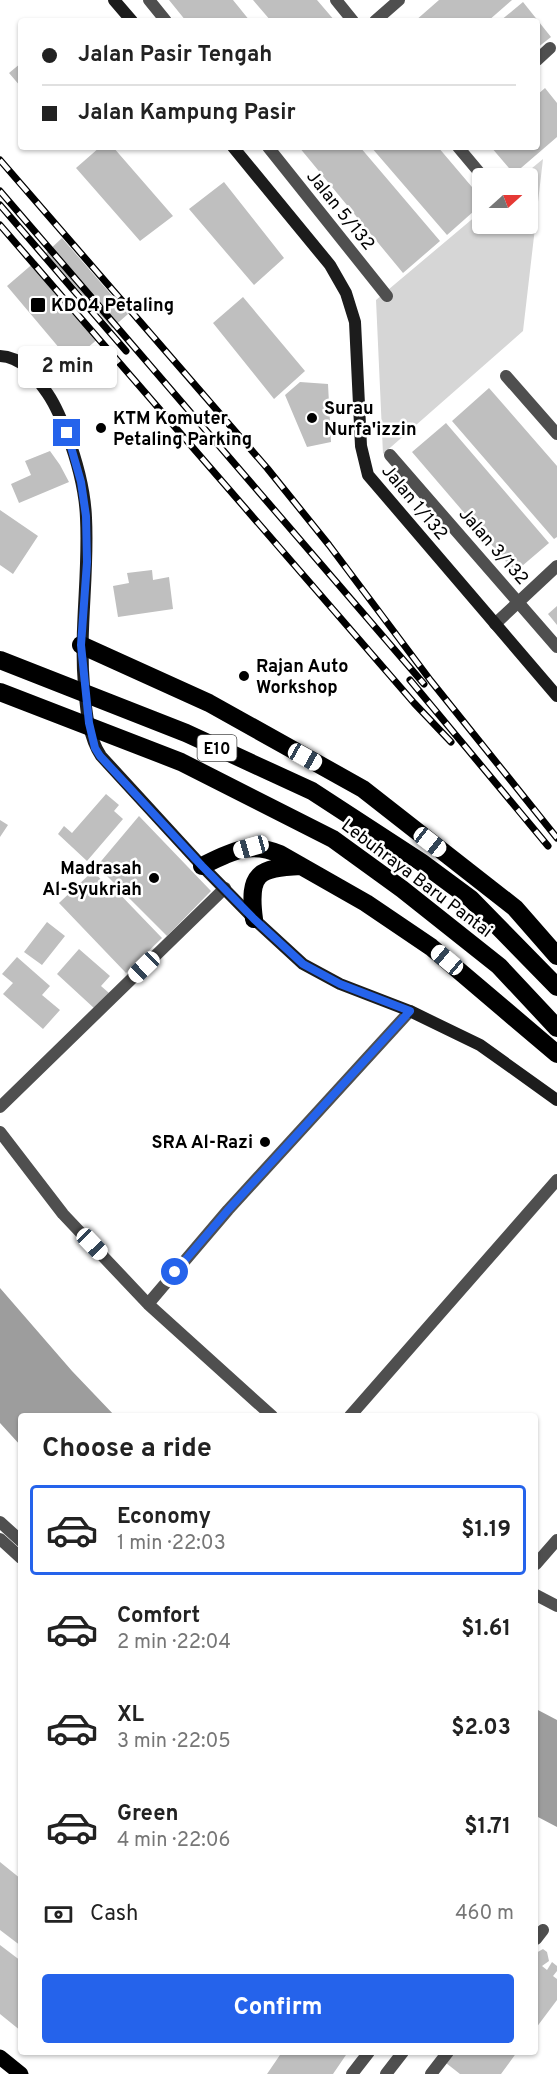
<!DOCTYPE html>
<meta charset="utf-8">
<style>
:root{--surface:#fff;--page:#f2f2f2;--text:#222;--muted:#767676;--line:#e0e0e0;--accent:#2563eb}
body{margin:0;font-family:Overpass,sans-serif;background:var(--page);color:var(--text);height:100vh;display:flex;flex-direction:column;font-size:22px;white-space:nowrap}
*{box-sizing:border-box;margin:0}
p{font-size:20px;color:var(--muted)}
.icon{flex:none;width:33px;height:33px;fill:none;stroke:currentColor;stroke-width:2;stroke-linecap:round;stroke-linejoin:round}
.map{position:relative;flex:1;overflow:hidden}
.sheet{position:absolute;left:18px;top:1413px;width:520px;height:642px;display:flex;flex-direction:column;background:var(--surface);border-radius:6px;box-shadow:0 2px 4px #0004}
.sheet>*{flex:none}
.banner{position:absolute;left:18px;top:18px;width:522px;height:132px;border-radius:6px;box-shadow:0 2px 4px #0004;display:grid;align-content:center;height:132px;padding:0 24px;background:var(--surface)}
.needle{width:39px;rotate:69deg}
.fabs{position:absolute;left:472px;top:168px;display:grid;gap:12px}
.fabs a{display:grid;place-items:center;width:66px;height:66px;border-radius:6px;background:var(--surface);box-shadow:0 2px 4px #0004;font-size:30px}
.end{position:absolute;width:27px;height:27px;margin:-14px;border:8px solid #2563eb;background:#fff;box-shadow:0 0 0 3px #fff}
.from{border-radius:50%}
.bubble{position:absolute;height:42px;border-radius:6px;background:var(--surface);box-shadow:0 2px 4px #0004;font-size:20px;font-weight:700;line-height:42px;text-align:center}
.car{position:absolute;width:18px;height:36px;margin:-18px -9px;border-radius:8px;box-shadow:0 0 4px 2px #0007;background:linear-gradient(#fff 24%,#345 0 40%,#fff 0 76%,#345 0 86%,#fff 0)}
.banner b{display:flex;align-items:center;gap:21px;height:57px;font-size:22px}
.banner b+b{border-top:2px solid var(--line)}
.banner i{width:15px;height:15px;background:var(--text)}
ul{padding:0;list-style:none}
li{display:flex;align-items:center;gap:18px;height:90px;margin:0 12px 9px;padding:0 12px;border:3px solid transparent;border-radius:6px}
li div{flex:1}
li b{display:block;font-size:22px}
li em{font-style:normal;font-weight:700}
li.selected{border-color:var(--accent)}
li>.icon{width:54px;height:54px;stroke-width:1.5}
h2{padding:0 24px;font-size:27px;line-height:72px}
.pay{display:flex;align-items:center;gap:15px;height:66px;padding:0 24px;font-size:22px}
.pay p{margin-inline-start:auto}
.primary-button{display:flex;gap:12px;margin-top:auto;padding:12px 24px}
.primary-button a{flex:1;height:69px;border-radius:6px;background:var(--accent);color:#fff;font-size:24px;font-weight:700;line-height:69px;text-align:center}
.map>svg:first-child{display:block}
.green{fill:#d6d6d6}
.water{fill:#9d9d9d}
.building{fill:#bfbfbf}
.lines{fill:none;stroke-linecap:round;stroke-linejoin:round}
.street{stroke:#4f4f4f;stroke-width:12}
.secondary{stroke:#1c1c1c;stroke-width:12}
.primary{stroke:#000;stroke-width:15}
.highway{stroke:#000;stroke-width:18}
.rail-casing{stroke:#000;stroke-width:7}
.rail{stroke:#fff;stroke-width:4.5;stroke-dasharray:14;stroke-linecap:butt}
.route{stroke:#2563eb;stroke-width:8}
.poi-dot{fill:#000;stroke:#fff;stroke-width:2}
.labels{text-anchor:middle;stroke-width:5;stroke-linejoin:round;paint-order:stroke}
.shield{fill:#fff;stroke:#4c4c4c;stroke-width:1.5}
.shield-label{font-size:16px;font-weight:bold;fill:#000}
.street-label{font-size:18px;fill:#000;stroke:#fff}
.poi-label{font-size:18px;font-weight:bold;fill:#000;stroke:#fff;text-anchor:start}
</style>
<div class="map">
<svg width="557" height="2074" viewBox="0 0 557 2074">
<rect width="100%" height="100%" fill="#fff"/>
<path class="green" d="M543,159l-20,172 -140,123 -7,-154 107,-90v14h45v-46h-8z"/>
<path class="water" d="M0,1288l72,83 43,45h-94v30l-21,-23z
M536,1709l21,11v107l-21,-11z"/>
<path class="building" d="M169,0h64l17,21h-64z
M253,0h64l18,21h-64z
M439,0h73l-24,21h-73z
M523,2l28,35 -14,11v-27h-37z
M21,63v24l-12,-14z
M545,88l12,15v34l-43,37 -23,-27h46v-52z
M100,147h13l60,69 -33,25 -64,-73z
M299,147h61l80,94 -37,32z
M371,147h67l45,53v3l-36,32z
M224,182l60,76 -30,27 -65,-76z
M62,238l66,76 -16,14 -66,-75z
M36,261l64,76 -29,25 -64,-76z
M243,297l62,74 -31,28 -61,-76z
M300,382l28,2 3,58 -24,5 -22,-52z
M489,388l68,78v71l-3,2 -102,-118z
M446,423l103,120 -34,29 -103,-120z
M50,451l10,14 9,17 -50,21 -8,-19 20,-9 -6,-14z
M0,510l38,26 -25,38 -13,-9z
M152,570l1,10 16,-3 4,32 -55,8 -5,-31 16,-3 -2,-10z
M557,606v19l-9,-11z
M106,794l13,11 -5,6 9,8 -36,42 -29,-27 6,-8 8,7z
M139,816l72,75 -44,45 -70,-70z
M0,820l8,5 -8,12z
M93,871l14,15 3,-2 52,54 -36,35 -67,-70z
M47,922l18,14 -23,29 -18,-13z
M79,949l31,27 -9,10 8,7 -14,16 -38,-35z
M17,957l33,29 -8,9 18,15 -17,19 -40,-35 10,-11 -11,-9z
M0,1862l21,17v67l-21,-16z
M0,1945l21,16v70l-21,-17z
M543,1949l4,3 2,9 -7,5 5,4 5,-8 5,4v5l-4,5 4,3v21l-21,28v-75z
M282,2052h66l-15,22h-66z
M455,2052h62l-16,22h-41l-14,-11z"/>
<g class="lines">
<path class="street" d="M149,0l17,21
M336,0l17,21
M375,21l24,-21
M537,60l13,-12
M268,147l119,149
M458,147l26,31
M506,376l51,58
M390,455l167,192
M495,624l62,-58
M0,1107l225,-219
M0,1132l63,82 85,90 124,112
M148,1304l80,-94 182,-199
M350,1416l207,-236
M0,1522l21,19
M0,1539l21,19
M536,1564l21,-24
M536,1595l21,11
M536,1939l7,-9
M352,2074l17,-22
M386,2074l17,-22
M431,2074l17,-22"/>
<path class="secondary" d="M114,0l18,21
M233,147l97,118 16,28 9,29 6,124 7,29 189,221
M0,356c21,1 33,17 45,34 10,13 16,28 22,44 10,27 18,56 19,84 3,57 -7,111 -2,168 2,23 4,51 17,70l101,110 52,53 49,45 37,20 70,27 70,34 77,55"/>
<path class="primary" d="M0,2057l21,17"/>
<path class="highway" d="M81,645l128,58 154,86 152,119 42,48
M0,660l186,73 126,58 109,71 50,37 86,88
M0,692l181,70 152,77 69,50 97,77 58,62
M202,866c28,-14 47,-25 78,-12l86,49 65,44 126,107
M254,919c-6,-46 4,-51 47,-53"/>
<g class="rail-casing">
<path id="rail" d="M0,160l267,308 62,77 102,136 126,157
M0,191l424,493
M0,205l126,146
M0,225l414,478 37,39
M410,680l138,166"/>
</g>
<use href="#rail" class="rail"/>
</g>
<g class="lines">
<path class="route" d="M67,433l14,49 5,34 1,46 -6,83 8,78 6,25 5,8 102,110 52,53 49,45 37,20 70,27 -182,199 -53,62"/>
</g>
<g class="poi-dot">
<rect x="30" y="297" width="16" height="16" rx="3"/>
<circle cx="312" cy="418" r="6"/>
<circle cx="101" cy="428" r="6"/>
<circle cx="244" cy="676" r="6"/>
<circle cx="154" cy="878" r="6"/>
<circle cx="265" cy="1142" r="6"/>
</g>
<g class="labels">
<rect class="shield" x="197.5" y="735" width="39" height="26" rx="4.5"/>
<g class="shield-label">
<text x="217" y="754">E10</text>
</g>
<g class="street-label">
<text transform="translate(341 210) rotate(51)" y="6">Jalan 5/132</text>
<text transform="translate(415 502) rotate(50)" y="6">Jalan 1/132</text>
<text transform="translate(494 546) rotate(49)" y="6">Jalan 3/132</text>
<text transform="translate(417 878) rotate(37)" y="6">Lebuhraya Baru Pantai</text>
</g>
<g class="poi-label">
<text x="51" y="311">KD04 Petaling</text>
<text x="324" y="414">Surau<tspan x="324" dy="21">Nurfa'izzin</tspan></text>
<text x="113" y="424">KTM Komuter<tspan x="113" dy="21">Petaling Parking</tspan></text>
<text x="256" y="672">Rajan Auto<tspan x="256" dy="21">Workshop</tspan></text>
<text x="142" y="874" text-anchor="end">Madrasah<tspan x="142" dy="21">Al-Syukriah</tspan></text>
<text x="253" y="1148" text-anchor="end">SRA Al-Razi</text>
</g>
</g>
</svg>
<div class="fabs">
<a><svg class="needle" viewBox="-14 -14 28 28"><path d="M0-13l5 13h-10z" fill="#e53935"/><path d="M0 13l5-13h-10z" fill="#767676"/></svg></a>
</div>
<i class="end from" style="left:175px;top:1272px"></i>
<i class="end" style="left:67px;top:433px"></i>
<div class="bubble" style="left:18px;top:346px;width:99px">2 min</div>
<i class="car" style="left:305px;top:757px;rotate:119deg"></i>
<i class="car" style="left:430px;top:842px;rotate:128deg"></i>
<i class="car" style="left:251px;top:847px;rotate:254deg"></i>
<i class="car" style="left:447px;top:960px;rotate:310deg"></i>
<i class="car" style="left:144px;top:967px;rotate:226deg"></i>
<i class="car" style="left:92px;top:1244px;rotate:136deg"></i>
<div class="banner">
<b><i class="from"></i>Jalan Pasir Tengah</b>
<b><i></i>Jalan Kampung Pasir</b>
</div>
<section class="sheet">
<h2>Choose a ride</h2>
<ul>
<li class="selected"><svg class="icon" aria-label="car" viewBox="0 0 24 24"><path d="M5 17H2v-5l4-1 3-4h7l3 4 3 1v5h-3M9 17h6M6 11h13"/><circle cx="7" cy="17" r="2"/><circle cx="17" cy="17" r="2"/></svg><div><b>Economy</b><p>1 min · 22:03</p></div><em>$1.19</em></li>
<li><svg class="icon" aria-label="car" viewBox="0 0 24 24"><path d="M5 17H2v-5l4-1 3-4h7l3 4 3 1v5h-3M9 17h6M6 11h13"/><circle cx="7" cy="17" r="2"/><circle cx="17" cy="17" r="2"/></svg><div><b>Comfort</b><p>2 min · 22:04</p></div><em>$1.61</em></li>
<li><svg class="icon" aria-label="car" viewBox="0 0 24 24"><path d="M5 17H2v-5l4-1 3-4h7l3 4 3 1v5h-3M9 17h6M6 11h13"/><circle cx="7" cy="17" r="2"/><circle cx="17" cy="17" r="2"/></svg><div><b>XL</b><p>3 min · 22:05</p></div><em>$2.03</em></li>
<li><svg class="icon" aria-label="car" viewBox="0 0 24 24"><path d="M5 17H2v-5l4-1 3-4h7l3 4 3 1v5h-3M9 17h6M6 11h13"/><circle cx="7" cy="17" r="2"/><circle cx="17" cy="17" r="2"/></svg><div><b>Green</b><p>4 min · 22:06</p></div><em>$1.71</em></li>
</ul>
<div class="pay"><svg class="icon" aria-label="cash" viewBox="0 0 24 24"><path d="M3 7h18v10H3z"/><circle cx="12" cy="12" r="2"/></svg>Cash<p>460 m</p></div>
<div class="primary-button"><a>Confirm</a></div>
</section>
</div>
